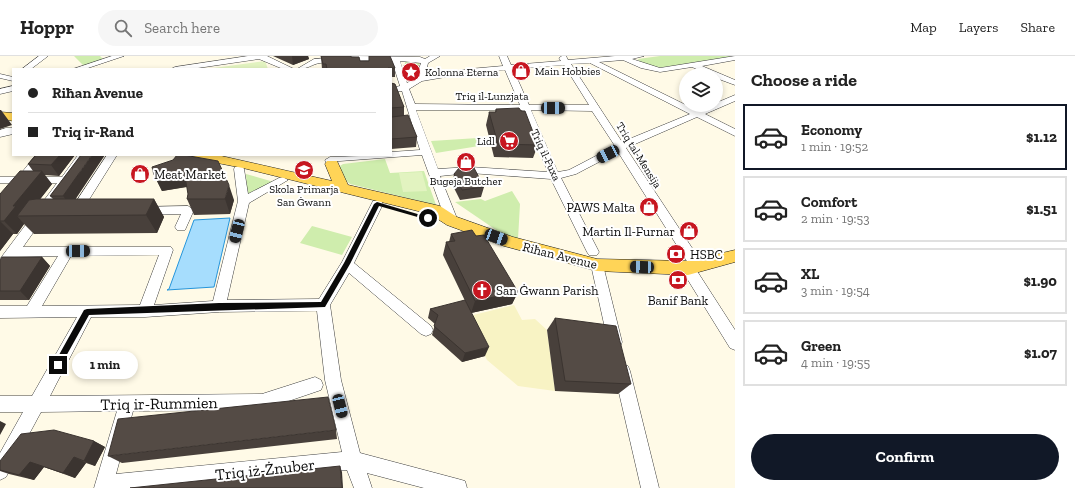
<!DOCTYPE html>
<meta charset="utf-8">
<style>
:root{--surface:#fff;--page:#f6f6f6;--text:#222;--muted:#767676;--line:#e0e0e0;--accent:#111827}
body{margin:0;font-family:"Zilla Slab",serif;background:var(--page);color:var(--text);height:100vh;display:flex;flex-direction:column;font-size:15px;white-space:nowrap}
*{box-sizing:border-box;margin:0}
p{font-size:13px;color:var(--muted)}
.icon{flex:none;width:22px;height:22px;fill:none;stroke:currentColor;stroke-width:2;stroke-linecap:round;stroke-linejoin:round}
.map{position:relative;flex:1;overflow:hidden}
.side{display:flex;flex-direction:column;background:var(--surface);width:340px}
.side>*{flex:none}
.banner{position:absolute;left:12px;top:12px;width:380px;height:88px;border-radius:0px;box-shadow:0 2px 6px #0003;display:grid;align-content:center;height:88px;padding:0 16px;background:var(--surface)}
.controls{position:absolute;left:679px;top:12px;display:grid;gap:8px}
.controls a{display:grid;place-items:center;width:44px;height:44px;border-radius:50%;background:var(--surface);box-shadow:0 2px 6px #0003;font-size:20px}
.end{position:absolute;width:18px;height:18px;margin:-9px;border:5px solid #0a0a0a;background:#fff;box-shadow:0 0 0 2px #fff}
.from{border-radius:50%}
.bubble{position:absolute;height:28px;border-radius:14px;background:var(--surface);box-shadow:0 2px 6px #0003;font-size:13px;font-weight:700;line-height:28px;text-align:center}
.car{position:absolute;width:12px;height:24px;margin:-12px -6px;border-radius:5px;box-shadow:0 0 3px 1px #0007;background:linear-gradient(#222 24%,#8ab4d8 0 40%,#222 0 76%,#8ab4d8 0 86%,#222 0)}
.banner b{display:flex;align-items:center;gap:14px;height:38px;font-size:15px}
.banner b+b{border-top:1px solid var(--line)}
.banner i{width:10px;height:10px;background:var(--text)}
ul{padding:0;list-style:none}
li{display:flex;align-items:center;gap:12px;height:66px;margin:0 8px 6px;padding:0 8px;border:2px solid var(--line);border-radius:0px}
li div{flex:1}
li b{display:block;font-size:15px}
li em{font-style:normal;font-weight:700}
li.on{border-color:var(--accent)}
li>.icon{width:36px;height:36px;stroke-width:1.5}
h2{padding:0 16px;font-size:18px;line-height:48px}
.button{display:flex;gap:8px;margin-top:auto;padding:8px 16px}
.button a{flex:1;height:46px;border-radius:24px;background:var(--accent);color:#fff;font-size:16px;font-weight:700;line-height:46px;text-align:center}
header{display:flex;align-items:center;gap:24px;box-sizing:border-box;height:56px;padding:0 20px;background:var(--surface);border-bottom:1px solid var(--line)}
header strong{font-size:19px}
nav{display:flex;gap:22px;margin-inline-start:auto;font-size:14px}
.search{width:280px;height:36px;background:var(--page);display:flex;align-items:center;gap:10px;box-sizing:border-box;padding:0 14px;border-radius:22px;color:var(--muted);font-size:15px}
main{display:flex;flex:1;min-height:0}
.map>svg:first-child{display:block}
.farmland{fill:#f8f3c4}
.green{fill:#cfedad}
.pitch{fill:#e2f3c0}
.water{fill:#a6ddfd;stroke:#2595db}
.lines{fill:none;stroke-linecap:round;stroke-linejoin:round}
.minor-casing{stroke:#3d3d3d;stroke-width:1}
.major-casing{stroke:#1b1b1b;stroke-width:1}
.minor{fill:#fff;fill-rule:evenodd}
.major{fill:#ffd457;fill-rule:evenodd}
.wall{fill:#48403b}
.shaded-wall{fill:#3b3430}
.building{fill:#544b45;stroke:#3b3430}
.route{fill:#0a0a0a}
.labels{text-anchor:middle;stroke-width:4;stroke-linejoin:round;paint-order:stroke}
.far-poi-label{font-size:11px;fill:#0a0a0a;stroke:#fff;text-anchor:start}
.far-street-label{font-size:11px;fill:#0a0a0a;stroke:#fff}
.poi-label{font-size:13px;fill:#0a0a0a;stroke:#fff;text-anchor:start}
.street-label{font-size:13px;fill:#0a0a0a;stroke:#fff}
.near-street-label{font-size:16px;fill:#0a0a0a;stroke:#fff}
</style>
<header>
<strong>Hoppr</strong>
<div class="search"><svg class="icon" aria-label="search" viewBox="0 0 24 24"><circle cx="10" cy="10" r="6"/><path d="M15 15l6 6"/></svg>Search here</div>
<nav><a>Map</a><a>Layers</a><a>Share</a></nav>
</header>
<main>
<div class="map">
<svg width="735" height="432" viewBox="0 0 735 432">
<rect width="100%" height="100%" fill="#fffae7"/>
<path class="farmland" d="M514,249l8,15 13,-1 12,11 8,61 -37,-5 -31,-26 -22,-43z"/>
<path class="green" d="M74,0h26l4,4 -20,6z
M660,0h70l1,2 -74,10 -16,-4 -3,-5z
M405,5h13l2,2 -4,15 -6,2 -6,-2z
M478,82l1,8 -43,7 -5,-12z
M385,103l5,14 34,-2 12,34 -86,-21 -9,-8 -1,-10 3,-2z
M246,118l28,8 -27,14z
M512,135l8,13 -2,35 -16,-5 -47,-32 26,-3 4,2z
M312,170l40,11 -10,18 -42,-12z"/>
<path class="pitch" d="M265,5l3,8h-62z
M422,116l5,19 -24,1 -4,-19z"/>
<path class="water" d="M230,162l-16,69 -47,3 2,-1 25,-69z"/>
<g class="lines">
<g class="minor-casing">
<path id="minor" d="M39,0h9l-17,13h-9z
M112,0h12l-39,13h-12z
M248,0h19l27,13h-11l-24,-10 -68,10h-20l4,-2z
M357,0l63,1 5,2 5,-3h10l-12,7 -3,13 44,-7 34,-3 -4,-10h8l4,9 50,-4 -2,-3 3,-2h4l2,4 47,-4h29l-12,3 28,9 75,-12v4l-33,6 33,14v5l-19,-7v-3h-6l-18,-8 -32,5 -19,-4 -18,-8 -24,2 99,49 13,-6h5v-2l19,-8v6l-30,13 30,15v7l-38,-19 -71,31 76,115 1,3 -1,3 -5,2 38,59v20l-5,-2 -47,-76 -1,-4 1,-4 5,-1 -70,-111 -42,22 -15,4 38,74 -2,3h-8l-2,-3 -36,-73 -81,-6 -30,3 18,45 -6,4 -6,-4 -24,-66 -96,7 -1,-2 5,-3 61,-2v-3l29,-2 -18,-59 -11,1v-4l9,-2 -8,-25c-24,-1 -48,-1 -72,2 -8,1 -11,6 -23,6l17,-10zM400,5l21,2 -5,15 -9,5zM590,7l100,51 -68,28 -51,-78zM564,9l25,40h-60l-16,-36zM505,14l15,35 -105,-1 -6,-15 13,-8 47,-8zM416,54h106l26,62 -78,-5 -32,2zM531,54l61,1 23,35 -46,24 -11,2z
M0,18l13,3v4l-13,-3z
M13,30v5l-13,3v-5z
M6,72h7v6l-13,3v-7z
M36,99h10l-17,22h33l16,-22h10l-65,92h148l2,3 -19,55 59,-4 25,-100 -4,-32 1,-2h8l1,2 4,25 31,-16 4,-1 5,3 -39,23 -22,97 92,-1 23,-37 31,-61h8l2,3 -29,59 77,63 2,4 -2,4 -5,2 -5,-2 -72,-61 -19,32 11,75 19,73 98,26 7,2 2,7h-43l-57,-15 5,15h-18l-7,-18 -188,18h-65l23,-77 -76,1 -35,65 -6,3v-27l23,-41h-23v-16h32l45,-79 -77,1v-12h27l31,-50 -42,1 -8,10 -8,2v-10l57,-76h-33l-20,26 -4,1v-12l12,-15h-12v-6h18zM159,199l-19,50 -98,1 29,-50zM317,255l8,69 17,72 -226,22 17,-63 129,-1 59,-20 2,-5 -2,-5 -6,-3 -53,17 -212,2 41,-79h54l74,-5z
M107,99h10l-37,59h-8l-2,-3z
M188,150l6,4 -9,20h-8l-2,-3 6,-13 -39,1 -6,-4 6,-4z
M597,204l5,2 1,3 19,77 -2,5 -5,2 -5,-2 -2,-5 -17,-77 1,-3z
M622,308l6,2 2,5 29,117h-18l-27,-117 2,-5z"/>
</g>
<g class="major-casing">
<path id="major" d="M0,56l13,1v8l-13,-3z
M190,99h27l115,26 -7,-17 2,-3h10l11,24 92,21 17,11 56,20 84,22 91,2 47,-11v12l-47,13 -91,-4 -93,-25 -57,-21 -17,-11 -187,-46 -46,-9z"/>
</g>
<use href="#minor" class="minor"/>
<use href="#major" class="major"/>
</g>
<path class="wall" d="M273,0h35l1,3 -16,6z
M321,0l30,1 9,4 35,7v9h-3v6l12,24v8l13,22 -1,10 -25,2v-80h-69z
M496,53l25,2 17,34 -5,13 -39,-1 -8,-32 3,-13h6z
M36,99h39l-16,21 -15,-1 8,9 -12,15h13l-3,-3 31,-41 -5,44h78l10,18 -7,16 -123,1 -10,-10 -7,10h-4l-13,17v-57l33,-23 -5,-7z
M454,118l30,13 -3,10 -21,3 -8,-16z
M154,119l80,25 -4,14 -36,1 -7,-16 1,-5 -1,-7 -25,4z
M451,178l25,2 42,56 -6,12 -41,9 14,43 -23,6 -30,-27 3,-11 -7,-6 2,-9 37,-4 -24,-50 3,-13h3z
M42,201l8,9 -21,34h-29v-40z
M555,262l76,66 -13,10 -63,-3 -8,-61z
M336,374l1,9 -215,24 -14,-7z
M94,385l11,6 -10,19 -9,-3 -11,15 -31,-11 -10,13 -25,-6 -9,-3v-10z"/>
<path class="shaded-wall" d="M292,0h16l1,3 -16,6z
M0,54h1l11,15 -12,4z
M60,99h15l-16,21 -8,-11z
M92,99h13l-34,51 -8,-10z
M42,115l10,13 -25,32h-10l7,8 -7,10 -13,-13 9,-15z
M184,115l7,15 -29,5 -8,-16z
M229,129l5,15 -4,14 -5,-15z
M154,143l10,18 -7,16 -11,-18z
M0,165l13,13 -13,17z
M42,201l8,9 -21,34 -9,-9z
M518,236l-6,12 -41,9 4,-12z
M489,291l-4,9 -23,6 3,-9z
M0,365l6,3 -6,11z
M94,385l11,6 -10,19 -11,-5z
M74,401l12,6 -11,15 -12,-5z
M30,406l14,5 -10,13 -15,-5z
M340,410l2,6 1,16h-1z"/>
<path class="building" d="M321,0h30v1h8l1,4h9v-5h21l5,12h-7v1h-61l-1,-5h-3z
M391,27l4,1 9,23 -13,1z
M519,52l2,3h4l13,34 -40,-1 -9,-32h7v-3z
M408,59l9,22 -26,2v-23l1,1z
M36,99h24l-9,10 -23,-1z
M81,99h11l-29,41h-13z
M177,99h7l34,6 11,24 -4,14h-38l1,-5 -4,-23 -30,4 -2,-8 21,-7z
M473,110l11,21 -22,3 -8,-16 5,-6z
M20,115h22l-29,35h3l-12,15h-4v-27z
M36,143h118l-8,16 -129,1 12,-16z
M472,174l4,6 8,-1 34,57 -43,9 -29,-59 9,-1 -4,-7z
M2,201h40l-22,34h-20v-31z
M465,244l24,47 -24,6 -31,-27 4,-11 -8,-6z
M555,262l61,8 15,58 -66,-3z
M328,341l8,33 -228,26 10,-37z
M54,374l40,11 -10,20 -10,-4 -11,16 -33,-11 -11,13 -19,-5v-9l21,-27z
M340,410l2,22h-212z"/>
<path class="route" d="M377,146l54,16 -3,2 -49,-14 -29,58 -25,43 -236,8 -29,52h-5v-5l29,-52 3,-1 132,-6 102,-1 23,-39 30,-59z"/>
<defs>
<g id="shop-disc" transform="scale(1)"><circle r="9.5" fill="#c71620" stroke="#fff"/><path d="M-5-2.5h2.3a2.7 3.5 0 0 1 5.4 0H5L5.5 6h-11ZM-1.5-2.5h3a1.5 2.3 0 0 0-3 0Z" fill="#fff"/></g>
<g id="sight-disc" transform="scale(1)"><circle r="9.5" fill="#c71620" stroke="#fff"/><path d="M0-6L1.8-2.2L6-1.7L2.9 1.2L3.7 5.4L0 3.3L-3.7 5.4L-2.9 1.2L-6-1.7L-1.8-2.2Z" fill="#fff"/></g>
<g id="supermarket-disc" transform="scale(1)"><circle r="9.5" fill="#c71620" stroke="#fff"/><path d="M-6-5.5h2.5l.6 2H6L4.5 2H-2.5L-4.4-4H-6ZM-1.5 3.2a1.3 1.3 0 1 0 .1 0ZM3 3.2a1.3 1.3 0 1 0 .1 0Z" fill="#fff"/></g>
<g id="school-disc" transform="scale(1)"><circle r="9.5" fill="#c71620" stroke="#fff"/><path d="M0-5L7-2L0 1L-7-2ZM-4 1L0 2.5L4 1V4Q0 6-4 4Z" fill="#fff"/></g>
<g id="bank-disc" transform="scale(1)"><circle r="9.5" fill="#c71620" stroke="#fff"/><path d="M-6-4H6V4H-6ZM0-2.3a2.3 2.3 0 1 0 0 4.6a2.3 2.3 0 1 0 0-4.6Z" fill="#fff"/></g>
<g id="church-disc" transform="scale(1)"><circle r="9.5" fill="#c71620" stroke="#fff"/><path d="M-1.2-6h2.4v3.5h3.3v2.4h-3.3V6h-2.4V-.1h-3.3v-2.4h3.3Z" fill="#fff"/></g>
</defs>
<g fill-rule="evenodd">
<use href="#shop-disc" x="521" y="15"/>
<use href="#sight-disc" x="411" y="16"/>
<use href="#supermarket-disc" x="509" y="85"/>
<use href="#shop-disc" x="466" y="106"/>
<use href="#school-disc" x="304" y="114"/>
<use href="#shop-disc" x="140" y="118"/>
<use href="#shop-disc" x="649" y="151"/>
<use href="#shop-disc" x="689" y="175"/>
<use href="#bank-disc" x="676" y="198"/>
<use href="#bank-disc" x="678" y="224"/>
<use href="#church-disc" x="482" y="234"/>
</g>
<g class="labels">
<g class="far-poi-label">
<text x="535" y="19">Main Hobbies</text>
<text x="425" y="20">Kolonna Eterna</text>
<text x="495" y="89" text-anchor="end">Lidl</text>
<text x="466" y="129" text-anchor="middle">Bugeja Butcher</text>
<text x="304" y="137" text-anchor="middle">Skola Primarja<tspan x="304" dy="13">San Ġwann</tspan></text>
</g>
<g class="far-street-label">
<text x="492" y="44">Triq il-Lunzjata</text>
<text transform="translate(546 99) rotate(65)" y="4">Triq il-Fuxa</text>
<text transform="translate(639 99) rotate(58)" y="4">Triq tal-Mensija</text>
</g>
<g class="poi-label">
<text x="154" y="123">Meat Market</text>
<text x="635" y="156" text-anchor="end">PAWS Malta</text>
<text x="675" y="180" text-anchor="end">Martin Il-Furnar</text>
<text x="690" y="203">HSBC</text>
<text x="496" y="239">San Ġwann Parish</text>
<text x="678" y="249" text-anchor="middle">Banif Bank</text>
</g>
<g class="street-label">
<text transform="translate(560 199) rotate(14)" y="5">Riħan Avenue</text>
</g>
<g class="near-street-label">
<text transform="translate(159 347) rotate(-1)" y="6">Triq ir-Rummien</text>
<text transform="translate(265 413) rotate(-6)" y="6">Triq iż-Żnuber</text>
</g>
</g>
</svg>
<div class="controls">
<a><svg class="icon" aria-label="layers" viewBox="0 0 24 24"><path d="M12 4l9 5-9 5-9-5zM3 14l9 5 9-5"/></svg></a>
</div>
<i class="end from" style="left:428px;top:162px"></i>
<i class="end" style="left:58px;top:309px"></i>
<div class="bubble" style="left:72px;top:295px;width:66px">1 min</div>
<i class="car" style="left:553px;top:52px;rotate:90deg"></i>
<i class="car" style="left:608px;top:98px;rotate:243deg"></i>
<i class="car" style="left:237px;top:175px;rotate:194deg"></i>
<i class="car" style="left:496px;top:181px;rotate:110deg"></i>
<i class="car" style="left:78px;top:195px;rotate:89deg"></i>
<i class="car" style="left:642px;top:211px;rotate:272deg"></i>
<i class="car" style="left:340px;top:350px;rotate:166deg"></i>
<div class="banner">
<b><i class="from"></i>Riħan Avenue</b>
<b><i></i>Triq ir-Rand</b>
</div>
</div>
<section class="side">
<h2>Choose a ride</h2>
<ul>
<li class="on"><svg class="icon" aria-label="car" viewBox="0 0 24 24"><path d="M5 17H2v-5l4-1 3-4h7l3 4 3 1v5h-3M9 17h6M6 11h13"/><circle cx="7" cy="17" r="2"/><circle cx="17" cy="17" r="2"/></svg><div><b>Economy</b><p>1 min · 19:52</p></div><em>$1.12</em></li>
<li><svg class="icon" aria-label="car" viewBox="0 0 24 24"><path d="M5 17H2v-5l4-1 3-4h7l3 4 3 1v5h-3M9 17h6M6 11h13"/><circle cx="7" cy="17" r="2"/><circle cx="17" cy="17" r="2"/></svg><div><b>Comfort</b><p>2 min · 19:53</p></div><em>$1.51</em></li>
<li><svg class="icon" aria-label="car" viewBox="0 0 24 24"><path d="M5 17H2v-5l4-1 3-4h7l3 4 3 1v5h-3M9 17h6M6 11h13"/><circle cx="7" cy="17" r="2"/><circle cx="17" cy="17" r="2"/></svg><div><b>XL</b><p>3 min · 19:54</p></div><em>$1.90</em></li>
<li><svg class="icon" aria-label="car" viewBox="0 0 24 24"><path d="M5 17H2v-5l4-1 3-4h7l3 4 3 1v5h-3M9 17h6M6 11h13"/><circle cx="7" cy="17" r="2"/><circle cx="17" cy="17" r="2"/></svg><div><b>Green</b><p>4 min · 19:55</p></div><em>$1.07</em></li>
</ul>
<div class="button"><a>Confirm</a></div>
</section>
</main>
